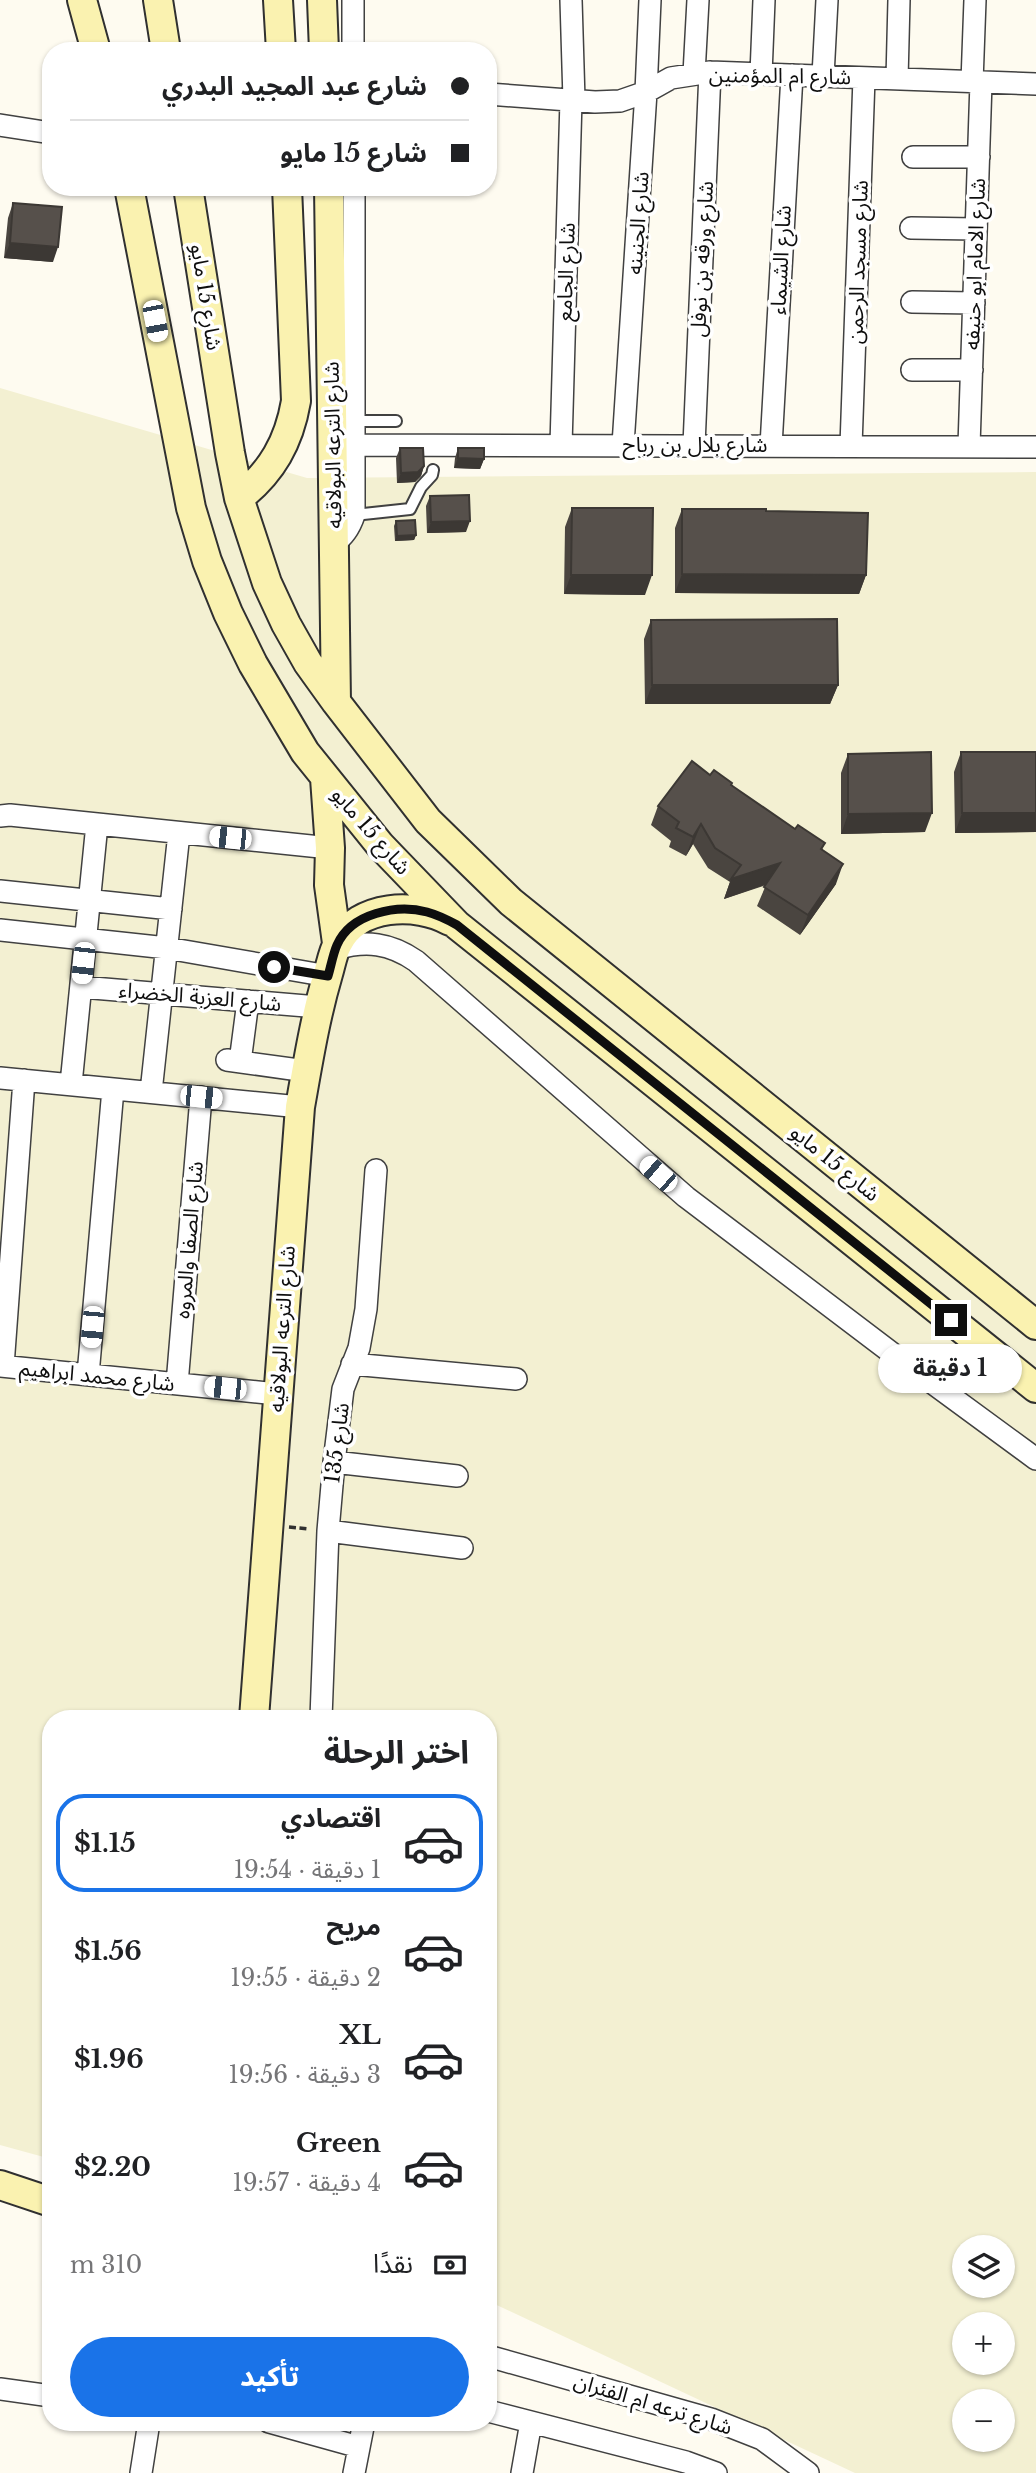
<!DOCTYPE html>
<html lang="ar">
<meta charset="utf-8">
<style>
:root{--surface:#fff;--page:#f2f2f2;--text:#202124;--muted:#757577;--line:#e0e0e0;--accent:#1a73e8}
body{margin:0;font-family:"Libre Baskerville","Noto Sans Arabic",serif;background:var(--page);color:var(--text);direction:rtl;height:100vh;display:flex;flex-direction:column;font-size:26px;white-space:nowrap}
*{box-sizing:border-box;margin:0}
p{font-size:23px;color:var(--muted)}
.icon{flex:none;width:38px;height:38px;fill:none;stroke:currentColor;stroke-width:2;stroke-linecap:round;stroke-linejoin:round}
.map{position:relative;flex:1;overflow:hidden;direction:ltr}
.panel{position:absolute;left:42px;top:1710px;width:455px;height:721px;display:flex;flex-direction:column;background:var(--surface);border-radius:28px;box-shadow:0 2px 5px #0004;direction:rtl}
.panel>*{flex:none}
.banner{position:absolute;left:42px;top:42px;width:455px;height:154px;border-radius:28px;box-shadow:0 2px 5px #0004;direction:rtl;display:grid;align-content:center;height:154px;padding:0 28px;background:var(--surface)}
.controls{position:absolute;left:952px;top:2235px;display:grid;gap:14px}
.controls a{display:grid;place-items:center;width:63px;height:63px;border-radius:50%;background:var(--surface);box-shadow:0 2px 5px #0004;font-size:35px}
.end{position:absolute;width:32px;height:32px;margin:-16px;border:9px solid #0e0e0e;background:#fff;box-shadow:0 0 0 4px #fff}
.from{border-radius:50%}
.bubble{position:absolute;height:49px;border-radius:24px;background:var(--surface);box-shadow:0 2px 5px #0004;font-size:23px;font-weight:700;line-height:49px;text-align:center;direction:rtl}
.car{position:absolute;width:21px;height:42px;margin:-21px -10px;border-radius:9px;box-shadow:0 0 5px 2px #0007;background:linear-gradient(#fff 24%,#345 0 40%,#fff 0 76%,#345 0 86%,#fff 0)}
.banner b{display:flex;align-items:center;gap:24px;height:66px;font-size:26px}
.banner b+b{border-top:2px solid var(--line)}
.banner i{width:18px;height:18px;background:var(--text)}
ul{padding:0;list-style:none}
li{display:flex;align-items:center;gap:21px;height:98px;margin:0 14px 10px;padding:0 14px;border:4px solid transparent;border-radius:28px}
li div{flex:1}
li b{display:block;font-size:26px}
li em{font-style:normal;font-weight:700}
li.selected{border-color:var(--accent)}
li>.icon{width:63px;height:63px;stroke-width:1.5}
h2{padding:0 28px;font-size:32px;line-height:84px}
.pay{display:flex;align-items:center;gap:18px;height:77px;padding:0 28px;font-size:26px}
.pay p{margin-inline-start:auto}
.action{display:flex;gap:14px;margin-top:auto;padding:14px 28px}
.action a{flex:1;height:80px;border-radius:42px;background:var(--accent);color:#fff;font-size:28px;font-weight:700;line-height:80px;text-align:center}
.map>svg:first-child{display:block}
.farmland{fill:#f3f0d2;fill-rule:evenodd}
.lines{fill:none;stroke-linecap:round;stroke-linejoin:round}
.lane-casing{stroke:#414141;stroke-width:14}
.street-casing{stroke:#414141;stroke-width:24}
.secondary-casing{stroke:#303030;stroke-width:32}
.path{stroke:#303030;stroke-width:3.5;stroke-dasharray:7 3.5;stroke-linecap:butt}
.lane{stroke:#fff;stroke-width:10}
.street{stroke:#fff;stroke-width:21}
.secondary{stroke:#faf2b0;stroke-width:28}
.wall{fill:#4a4540}
.shaded-wall{fill:#3c3834}
.building{fill:#56504b;stroke:#3c3834;stroke-width:2}
.route{stroke:#0e0e0e;stroke-width:9}
.labels{text-anchor:middle;stroke-width:7;stroke-linejoin:round;paint-order:stroke}
.street-label{font-size:21px;fill:#0e0e0e;stroke:#fff}
</style>
<div class="map">
<svg width="1036" height="2473" viewBox="0 0 1036 2473">
<rect width="100%" height="100%" fill="#fefbf0"/>
<path class="farmland" d="M0,388l307,90 729,-6v2001h-181l-367,-172v-583h-437v441l-51,-14zM964,2247h39v39h-39zM964,2324h39v38h-39zM964,2401h39v39h-39z"/>
<g class="lines">
<g class="lane-casing">
<path id="lane" d="M354,421h42
M354,515l56,-6 11,-22 11,-12 1,-5"/>
</g>
<g class="street-casing">
<path id="street" d="M353,0v51
M571,0l3,100
M694,74l4,-74
M761,74l3,-74
M823,76l4,-76
M897,79l2,-79
M972,82l3,-82
M488,94l107,8 25,-1 26,-9 25,-14 39,-6 326,12
M0,125l51,8
M913,157h66
M911,228l65,1
M912,302l62,1
M912,370h60
M354,445l682,2
M561,445l10,-345
M623,445l23,-353 4,-92
M694,445l16,-373
M771,446l21,-371
M851,446l13,-368
M969,446l12,-364
M334,543c11,-7 16,-16 20,-28v-328
M0,816l10,-1 320,33
M0,891l171,18
M0,930l167,18 161,28
M336,949c30,-9 54,-6 80,12l270,236 211,160 139,102
M81,987l237,20
M227,1060l79,11
M240,1062l8,-61
M0,1078l300,29
M71,1084l26,-260
M151,1092l28,-259
M352,1364l164,15
M0,1366l277,28
M3,1366l21,-286
M88,1375l25,-286
M177,1384l24,-287
M334,1462l123,14
M328,1531l134,17
M321,1718l7,-187 6,-69 9,-73 16,-41 7,-39 10,-139
M488,2356l223,63 51,20 46,34
M0,2389l51,7
M488,2411l198,51 30,11
M269,2422l90,25
M141,2473l8,-51
M354,2473l10,-51
M522,2473l9,-51"/>
</g>
<g class="secondary-casing">
<path id="secondary" d="M82,0l14,51
M158,0l8,51
M278,0l3,51
M322,0l2,51
M129,187l62,321 16,53 21,52 25,51 52,88 75,93 77,80 579,463
M188,187l42,266 9,45 28,85 19,41 22,39 28,39 92,119 83,81 525,423
M329,187l7,515
M239,498c33,-26 50,-56 57,-97l-9,-214
M325,778l5,70 -1,37 8,58
M254,1718l46,-611c8,-45 15,-89 28,-133 3,-10 5,-22 10,-31 20,-39 78,-41 112,-22
M0,2185l51,17"/>
</g>
<path class="path" d="M289,1527l20,2"/>
<use href="#lane" class="lane"/>
<use href="#street" class="street"/>
<use href="#secondary" class="secondary"/>
</g>
<path class="wall" d="M13,203l40,59 -49,-4 4,-40z
M400,448l24,18 -3,10 -6,6 -18,1 -1,-25z
M458,448l26,11 -4,10 -26,-1 1,-10z
M430,496l36,36 -39,1 -1,-27z
M572,508l73,87 -81,-1 1,-67z
M682,509l84,2 100,64 -7,19 -184,-1v-65z
M396,521l20,14 -2,5 -19,1 -1,-15z
M651,620l187,65 -8,19h-185l-1,-65z
M961,752h75v80l-81,1 -1,-61z
M848,754l77,78 -84,2v-61z
M710,775l22,11 63,43 30,14 -3,7 14,34 -36,51 -43,-29 9,-21 -42,14 6,-17 -22,-14 -15,-24 -7,12 -17,-9 2,-6 -20,-16 7,-19z"/>
<path class="shaded-wall" d="M10,243l48,4 -5,15 -49,-4z
M458,458l26,1 -4,10 -26,-1z
M424,466l-3,10 -6,6 -18,1 4,-10z
M470,521l-4,11 -39,1 4,-11z
M416,535l-2,5 -19,1 2,-5z
M682,574l184,1 -7,19 -184,-1z
M571,575h81l-7,20 -81,-1z
M652,685h186l-8,19h-185z
M932,813l-7,19 -84,2 7,-20z
M962,813h74v19l-81,1z
M701,824l-8,20 -7,12 7,-19z
M780,863l-7,19 -49,17 7,-20z
M843,864l-7,20 -36,51 8,-20z"/>
<path class="building" d="M13,203l49,4 -4,40 -48,-4z
M400,448h23l1,18 -6,6 -17,1z
M458,448h26v11l-26,-1z
M469,495l1,26 -39,1 -1,-26z
M572,508h81l-1,67h-81z
M682,509h84v2l102,2 -2,62 -184,-1z
M415,520l1,15 -19,1 -1,-15z
M837,619l1,66h-186l-1,-65z
M931,752l1,61 -84,1v-60z
M961,752h75v61h-74z
M692,761l18,14 4,-5 18,13 -1,2 64,44 3,-4 27,18 -4,6 22,15 -35,51 -44,-28 16,-24 -49,16 10,-14 -26,-17 -14,-24 -8,13 -17,-9 3,-6 -21,-16z"/>
<g class="lines">
<path class="route" d="M274,967l54,9c3,-10 5,-22 9,-31 14,-32 60,-41 90,-33 11,3 21,8 30,13l494,395"/>
</g>
<g class="labels">
<g class="street-label">
<text transform="translate(780 76) rotate(1)" y="7">شارع ام المؤمنين</text>
<text transform="translate(638 223) rotate(-86)" y="7">شارع الجنينه</text>
<text transform="translate(702 259) rotate(-87)" y="7">شارع ورقه بن نوفل</text>
<text transform="translate(781 260) rotate(-87)" y="7">شارع الشيماء</text>
<text transform="translate(858 262) rotate(-88)" y="7">شارع مسجد الرحمن</text>
<text transform="translate(975 264) rotate(-88)" y="7">شارع الامام ابو حنيفه</text>
<text transform="translate(566 272) rotate(-88)" y="7">شارع الجامع</text>
<text transform="translate(206 297) rotate(81)" y="7">شارع 15 مايو</text>
<text transform="translate(333 445) rotate(-91)" y="7">شارع الترعه البولاقيه</text>
<text x="695" y="452">شارع بلال بن رباح</text>
<text transform="translate(371 831) rotate(49)" y="7">شارع 15 مايو</text>
<text transform="translate(200 997) rotate(5)" y="7">شارع العزبة الخضراء</text>
<text transform="translate(835 1163) rotate(39)" y="7">شارع 15 مايو</text>
<text transform="translate(189 1240) rotate(-85)" y="7">شارع الصفا والمروه</text>
<text transform="translate(282 1329) rotate(-86)" y="7">شارع الترعه البولاقيه</text>
<text transform="translate(97 1376) rotate(6)" y="7">شارع محمد ابراهيم</text>
<text transform="translate(337 1443) rotate(-83)" y="7">شارع 135</text>
<text transform="translate(653 2404) rotate(17)" y="7">شارع ترعه ام الفئران</text>
</g>
</g>
</svg>
<div class="controls">
<a><svg class="icon" aria-label="layers" viewBox="0 0 24 24"><path d="M12 4l9 5-9 5-9-5zM3 14l9 5 9-5"/></svg></a>
<a>+</a>
<a>−</a>
</div>
<i class="end from" style="left:274px;top:967px"></i>
<i class="end" style="left:951px;top:1320px"></i>
<div class="bubble" style="left:878px;top:1344px;width:144px">1 دقيقة</div>
<i class="car" style="left:155px;top:321px;rotate:169deg"></i>
<i class="car" style="left:230px;top:838px;rotate:276deg"></i>
<i class="car" style="left:83px;top:963px;rotate:186deg"></i>
<i class="car" style="left:201px;top:1097px;rotate:96deg"></i>
<i class="car" style="left:658px;top:1174px;rotate:311deg"></i>
<i class="car" style="left:92px;top:1327px;rotate:185deg"></i>
<i class="car" style="left:225px;top:1388px;rotate:276deg"></i>
<div class="banner">
<b><i class="from"></i>شارع عبد المجيد البدري</b>
<b><i></i>شارع 15 مايو</b>
</div>
<section class="panel">
<h2>اختر الرحلة</h2>
<ul>
<li class="selected"><svg class="icon" aria-label="car" viewBox="0 0 24 24"><path d="M5 17H2v-5l4-1 3-4h7l3 4 3 1v5h-3M9 17h6M6 11h13"/><circle cx="7" cy="17" r="2"/><circle cx="17" cy="17" r="2"/></svg><div><b>اقتصادي</b><p>1 دقيقة · 19:54</p></div><em>$1.15</em></li>
<li><svg class="icon" aria-label="car" viewBox="0 0 24 24"><path d="M5 17H2v-5l4-1 3-4h7l3 4 3 1v5h-3M9 17h6M6 11h13"/><circle cx="7" cy="17" r="2"/><circle cx="17" cy="17" r="2"/></svg><div><b>مريح</b><p>2 دقيقة · 19:55</p></div><em>$1.56</em></li>
<li><svg class="icon" aria-label="car" viewBox="0 0 24 24"><path d="M5 17H2v-5l4-1 3-4h7l3 4 3 1v5h-3M9 17h6M6 11h13"/><circle cx="7" cy="17" r="2"/><circle cx="17" cy="17" r="2"/></svg><div><b>XL</b><p>3 دقيقة · 19:56</p></div><em>$1.96</em></li>
<li><svg class="icon" aria-label="car" viewBox="0 0 24 24"><path d="M5 17H2v-5l4-1 3-4h7l3 4 3 1v5h-3M9 17h6M6 11h13"/><circle cx="7" cy="17" r="2"/><circle cx="17" cy="17" r="2"/></svg><div><b>Green</b><p>4 دقيقة · 19:57</p></div><em>$2.20</em></li>
</ul>
<div class="pay"><svg class="icon" aria-label="cash" viewBox="0 0 24 24"><path d="M3 7h18v10H3z"/><circle cx="12" cy="12" r="2"/></svg>نقدًا<p>310 m</p></div>
<div class="action"><a>تأكيد</a></div>
</section>
</div>
